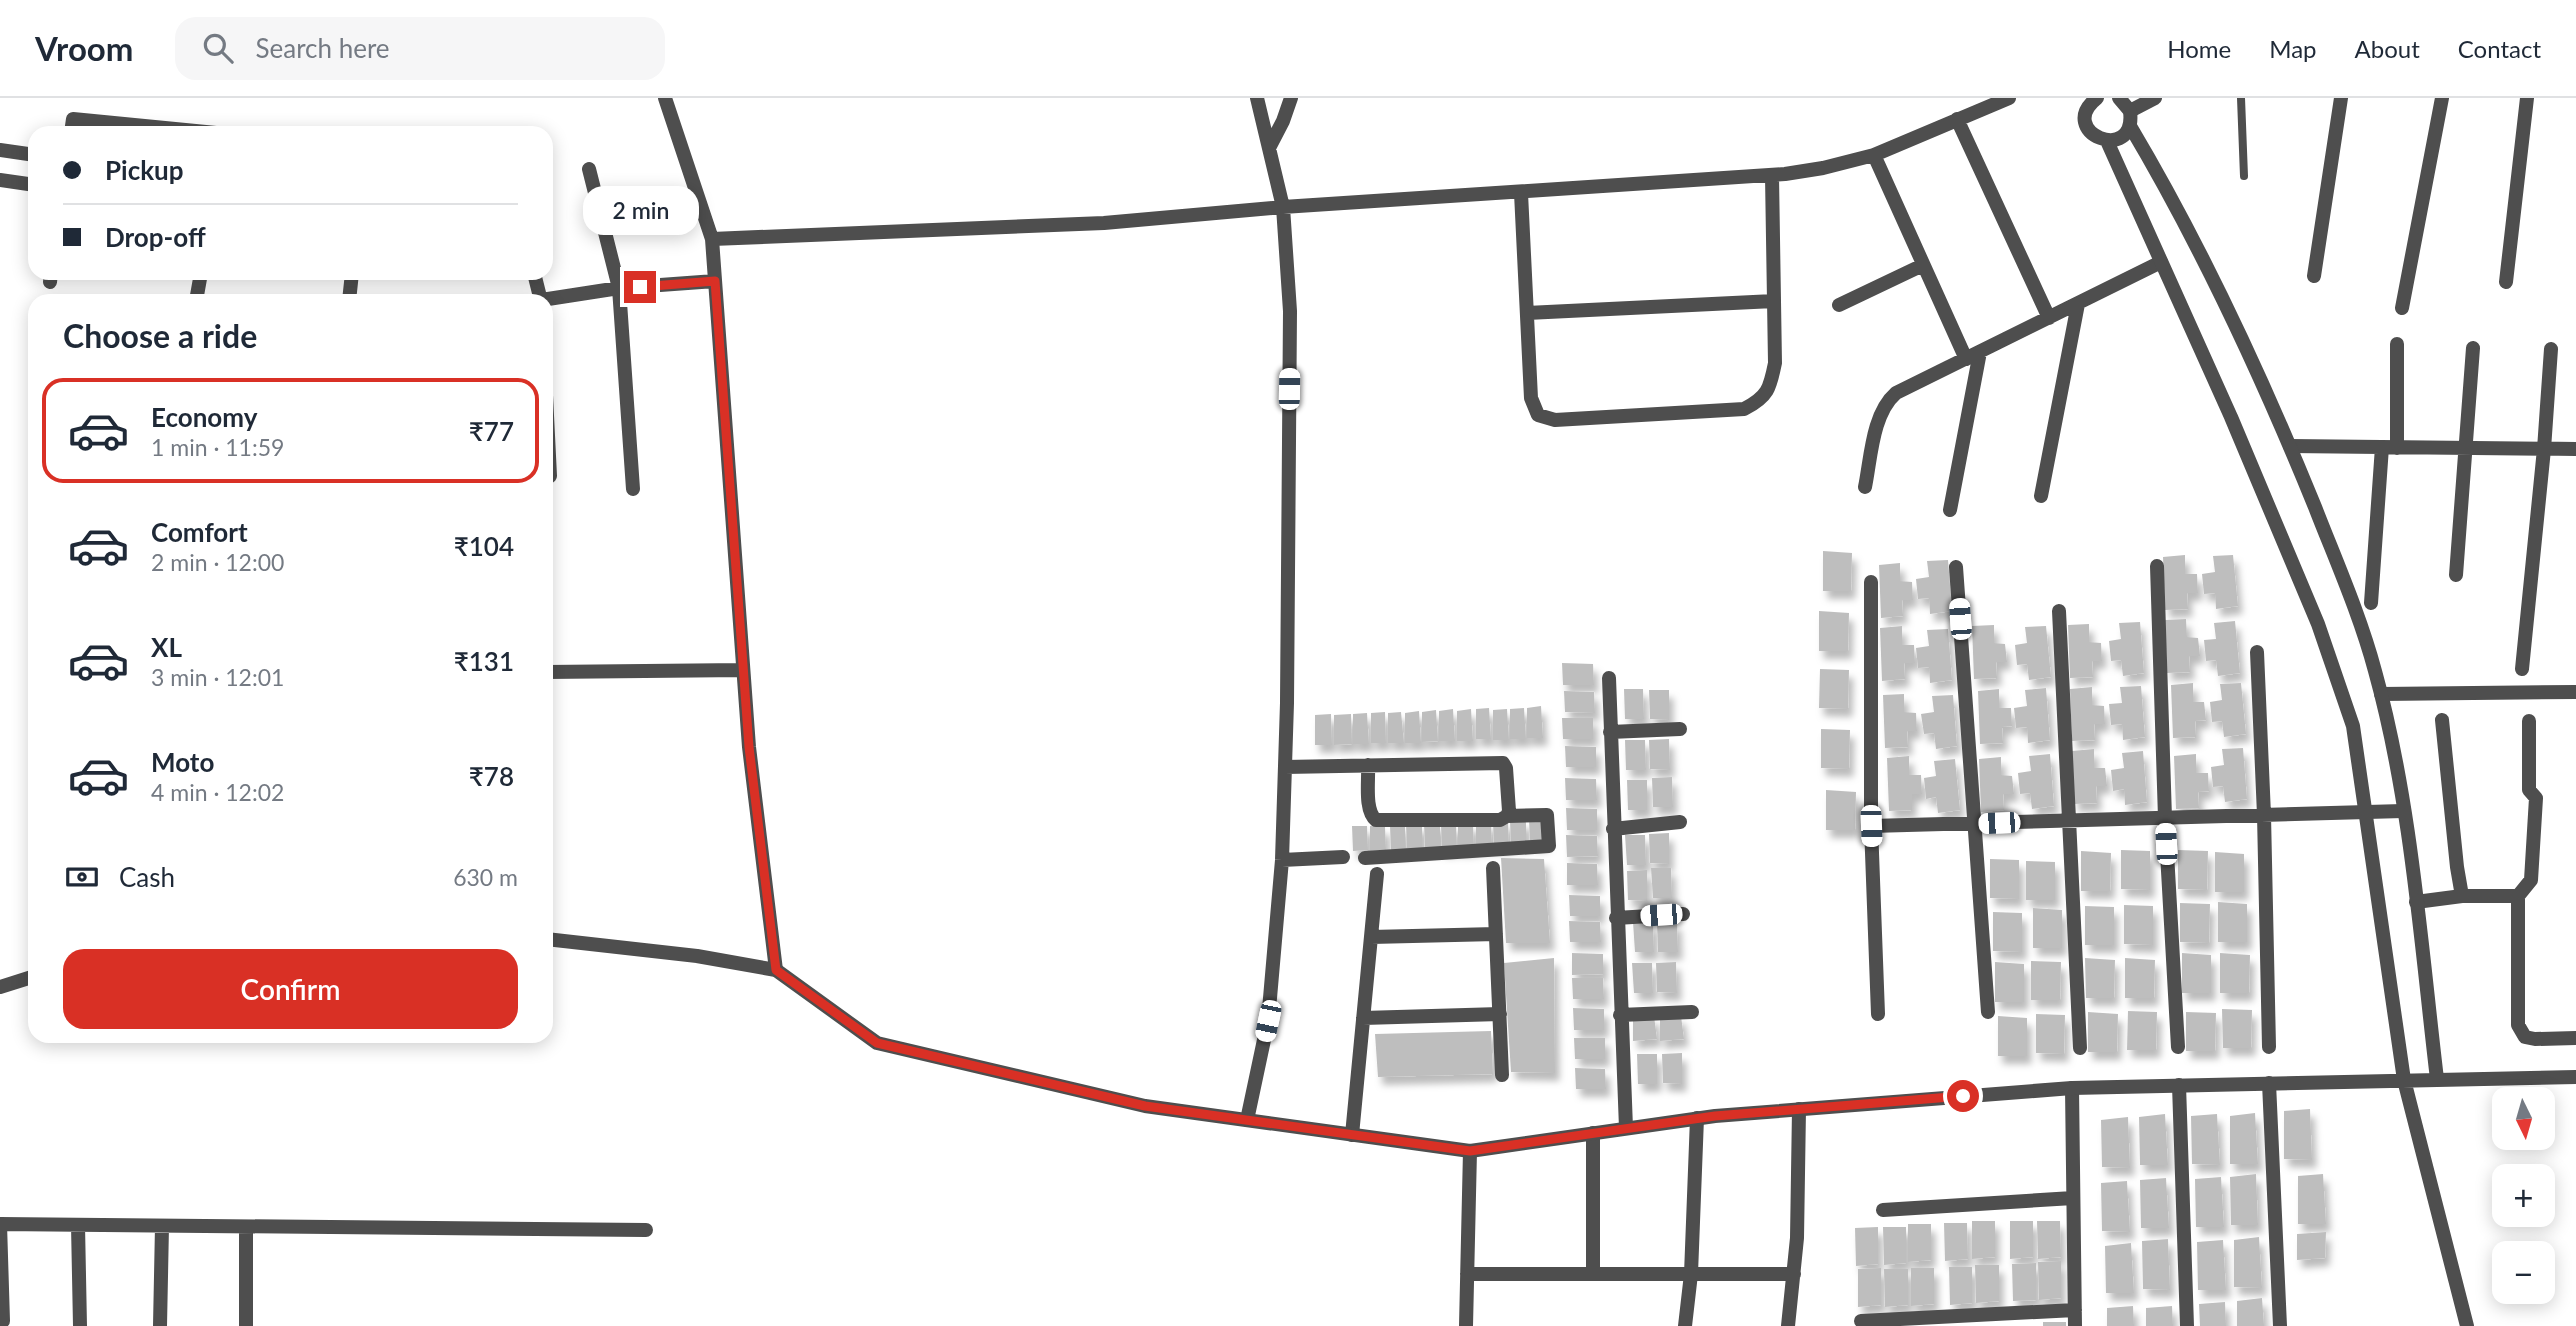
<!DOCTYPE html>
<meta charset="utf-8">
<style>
:root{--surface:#fff;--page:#f6f6f7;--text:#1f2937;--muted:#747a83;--line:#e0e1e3;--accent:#d93025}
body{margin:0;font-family:Lato,sans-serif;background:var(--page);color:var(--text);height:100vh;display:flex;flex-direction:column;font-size:26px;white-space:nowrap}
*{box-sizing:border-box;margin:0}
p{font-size:23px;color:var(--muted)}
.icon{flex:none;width:38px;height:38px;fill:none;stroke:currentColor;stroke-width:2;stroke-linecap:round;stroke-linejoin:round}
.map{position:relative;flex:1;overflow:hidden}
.details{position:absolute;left:28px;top:196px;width:525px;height:749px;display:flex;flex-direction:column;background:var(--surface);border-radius:21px;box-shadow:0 4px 18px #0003}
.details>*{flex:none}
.banner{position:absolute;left:28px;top:28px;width:525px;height:154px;border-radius:21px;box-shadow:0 4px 18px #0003;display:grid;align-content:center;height:154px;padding:0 35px;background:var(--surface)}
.needle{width:46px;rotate:175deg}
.controls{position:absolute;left:2492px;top:989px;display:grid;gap:14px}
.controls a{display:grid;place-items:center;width:63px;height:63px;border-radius:14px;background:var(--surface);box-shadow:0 4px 18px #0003;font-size:35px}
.end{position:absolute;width:32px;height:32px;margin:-16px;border:9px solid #d93025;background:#fff;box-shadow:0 0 0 4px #fff}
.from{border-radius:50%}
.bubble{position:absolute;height:49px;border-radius:21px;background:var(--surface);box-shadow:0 4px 18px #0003;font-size:23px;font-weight:600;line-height:49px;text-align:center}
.car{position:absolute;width:21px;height:42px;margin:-21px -10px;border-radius:9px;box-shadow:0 0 5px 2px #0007;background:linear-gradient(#fff 24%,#345 0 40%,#fff 0 76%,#345 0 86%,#fff 0)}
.banner b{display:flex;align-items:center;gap:24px;height:66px;font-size:26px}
.banner b+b{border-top:2px solid var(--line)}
.banner i{width:18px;height:18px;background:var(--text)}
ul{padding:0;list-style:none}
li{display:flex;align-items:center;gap:21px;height:105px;margin:0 14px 10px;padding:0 21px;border:4px solid transparent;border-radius:21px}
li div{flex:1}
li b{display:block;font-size:26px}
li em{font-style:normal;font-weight:600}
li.selected{border-color:var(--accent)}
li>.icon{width:63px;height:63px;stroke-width:1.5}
h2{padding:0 35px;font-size:32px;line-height:84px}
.pay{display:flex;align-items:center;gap:18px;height:77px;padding:0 35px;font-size:26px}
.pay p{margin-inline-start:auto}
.action{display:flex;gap:14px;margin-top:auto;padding:14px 35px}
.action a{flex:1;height:80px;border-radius:21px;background:var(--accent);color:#fff;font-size:28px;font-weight:600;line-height:80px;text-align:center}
header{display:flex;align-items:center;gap:42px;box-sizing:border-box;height:98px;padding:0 35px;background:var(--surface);border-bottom:2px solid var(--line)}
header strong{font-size:33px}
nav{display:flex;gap:38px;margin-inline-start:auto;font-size:24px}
.search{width:490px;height:63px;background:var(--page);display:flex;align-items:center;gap:18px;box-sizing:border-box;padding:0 24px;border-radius:21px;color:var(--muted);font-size:26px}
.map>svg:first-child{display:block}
.building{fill:#bebebe;filter:url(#shadow)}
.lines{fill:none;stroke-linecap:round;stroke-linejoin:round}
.service{stroke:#4e4e4e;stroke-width:8}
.minor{stroke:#4e4e4e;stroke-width:14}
.tertiary{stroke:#4e4e4e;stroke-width:14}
.route{stroke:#d93025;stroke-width:9}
</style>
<header>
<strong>Vroom</strong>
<div class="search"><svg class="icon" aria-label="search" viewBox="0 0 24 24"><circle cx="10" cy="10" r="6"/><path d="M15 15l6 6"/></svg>Search here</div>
<nav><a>Home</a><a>Map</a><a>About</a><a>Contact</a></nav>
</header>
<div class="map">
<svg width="2576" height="1228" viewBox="0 0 2576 1228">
<defs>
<filter id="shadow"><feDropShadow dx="4.5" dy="8" stdDeviation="3.5" flood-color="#0004"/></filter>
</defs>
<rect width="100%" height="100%" fill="#fff"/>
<path class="building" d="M1823,453l29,2 -1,38h-28z
M2185,457v19h12l1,19h-11l1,16 -23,1 -2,-53z
M2233,457l5,51 -22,3 -1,-16 -11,1 -2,-20 13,-2 -2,-16z
M1948,462l4,51 -22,3 -1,-16 -11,1 -2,-20 13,-2 -2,-16z
M1900,465v18l12,1 1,18h-11l1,16 -22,2 -2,-53z
M1819,513l30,2 -1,38h-29z
M2186,521l1,18 11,1 2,18h-11l1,16 -23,1 -2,-53z
M2235,523l5,52 -22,3 -2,-16 -10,1 -2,-21 12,-1 -2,-16z
M2140,524l4,51 -21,3 -2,-16 -10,1 -2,-20 12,-2 -2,-16z
M2089,526v18l12,1 1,18h-10l1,16 -23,1 -2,-53z
M1994,527v18l11,1 2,18h-11l1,16 -23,1 -2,-53z
M1902,528v19h12l1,18h-11l1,16 -23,2 -2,-53z
M2046,528l5,51 -22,3 -2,-16 -10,1 -2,-20 12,-2 -2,-16z
M1948,531l4,51 -22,3 -1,-16 -11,1 -2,-20 13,-2 -2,-16z
M1562,565l31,1 1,21h-31z
M1820,571l29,1 -1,39 -29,-1z
M2193,585v19h11l2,18 -11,1 1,16 -23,1 -2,-53z
M2241,585l5,51 -22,3 -2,-16 -10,1 -2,-20 12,-2 -2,-16z
M2141,588l4,51 -22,3 -1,-16 -11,1 -2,-21 13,-1 -2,-16z
M2092,589v18l12,1 1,18h-11l1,16 -23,1 -2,-52z
M2046,590l4,52 -22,3 -1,-16 -11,1 -2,-20 13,-2 -2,-16z
M1624,591h19l1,30h-19z
M1999,591v19h12l1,18 -10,1 1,16 -23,1 -2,-53z
M1649,592h20v30l-19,-1z
M1564,593l30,1 1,21 -30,-1z
M1904,596v18l12,1 1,18h-10l1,16 -23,1 -2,-53z
M1953,597l4,51 -21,3 -2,-16 -10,1 -3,-20 13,-2 -2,-16z
M1541,608l2,32h-16v-30z
M1489,610l2,31h-15v-30z
M1524,610l2,31h-16v-30z
M1453,611l2,32h-16v-30z
M1471,611l2,32h-16v-30z
M1507,611l2,31h-16v-30z
M1436,612l2,31 -16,1v-30z
M1419,613l2,32h-16v-30z
M1385,614l1,31h-15v-30z
M1401,614l3,31h-16v-30z
M1367,615l2,31h-16v-30z
M1331,616l1,31h-17v-30z
M1351,616l1,30 -18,1v-30z
M1562,620h31v21h-30z
M1821,631l29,1 -1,39 -28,-1z
M1669,641l1,31 -20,-1 -1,-29z
M1625,642h20l1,30h-20z
M1565,648l31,1v20h-30z
M2243,650l4,51 -22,3 -2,-16 -10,1 -2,-20 13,-2 -2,-16z
M2094,651v19h11l2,18h-11l1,17 -23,1 -2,-53z
M2143,653l4,51 -22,3 -1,-16 -11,2 -2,-21 13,-2 -2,-15z
M2050,656l4,52 -22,3 -2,-16 -10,1 -2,-21 13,-2 -2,-15z
M2196,656v19h12l1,18 -11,1 1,16 -23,1 -2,-53z
M1909,658v19h12l1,19h-10v16l-23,1 -2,-53z
M2001,659v18l11,1 2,18h-11l1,16 -23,2 -2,-53z
M1955,661l5,51 -22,3 -2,-16 -10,2 -2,-21 12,-2 -2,-15z
M1672,679l1,30h-20l-1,-29z
M1565,680l31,1 1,21h-31z
M1627,682h20v30h-19z
M1826,692l30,2 -1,38h-29z
M1566,710l31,1v21h-30z
M1529,721h15l1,24 -15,1z
M1510,723h16v23l-15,1z
M1476,724l15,1 1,23 -16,1z
M1493,724h15l1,24 -15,1z
M1424,725l16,1v23l-15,1z
M1406,726l16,1v23l-15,1z
M1458,726h15l1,24 -16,1z
M1441,727h15l1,23 -15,2z
M1352,728h15l1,24 -15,1z
M1370,728l15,1 1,23 -16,1z
M1390,728h15l1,23 -15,2z
M1669,735v31l-19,-1 -1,-29z
M1566,737l31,1 1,20 -31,1z
M1625,737h20l1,30h-19z
M2121,752l29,1v39l-29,-1z
M2178,752l30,1 -1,39 -29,-1z
M2081,753l30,2 -1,38h-29z
M2215,754l29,2v38h-29z
M1501,760l43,1 6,84h-44z
M1990,761l29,1v39l-29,-1z
M2026,763l29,1v38h-29z
M1567,765l30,1 1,21h-31z
M1651,770h20l1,30h-19z
M1647,772v31l-19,-1 -1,-29z
M1569,797l31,1v20h-30z
M2218,804l29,2v38h-29z
M2180,805l30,1 -1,39 -29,-1z
M2124,807l29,1v39l-29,-1z
M2085,808l29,1v38h-29z
M2033,810l29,2v38h-29z
M1993,814l29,1v39l-29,-1z
M1569,823l31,1 1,20h-31z
M1633,824h20l1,30h-19z
M1657,824h20l1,30h-20z
M1572,855l31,1v20l-31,1z
M2182,855l29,2v38h-29z
M2220,855l30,2 -1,38h-29z
M1554,860l1,115 -44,-1 -7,-109z
M2085,860l30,2 -1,38h-28z
M2125,860l30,2 -1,38h-29z
M2031,863l30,1 -1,38h-29z
M1676,864l1,31 -20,-1 -1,-29z
M1995,864l29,2v38h-29z
M1632,865h20l1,30h-19z
M1572,880h31l1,21h-31z
M1573,910l31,1v21h-30z
M2222,911l30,1 -1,38h-28z
M2128,913l29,1 -1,38h-29z
M2088,914l30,2 -1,38h-29z
M2186,914l30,1 -1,38h-29z
M2036,916l29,1 -1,39 -28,-1z
M1654,918l3,23 -24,2v-24z
M1660,918h21l3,23 -24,2z
M1998,918l29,2v38h-29z
M1491,933l2,43 -115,3 -3,-43z
M1574,940h31v21h-30z
M1682,955v31l-19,-1 -1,-29z
M1637,956h20v30h-19z
M1575,970l30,1 1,20h-30z
M2310,1011l2,51 -28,-1v-48z
M2255,1015l3,51h-28v-48z
M2165,1016l3,51h-28l-1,-48z
M2217,1016l3,51 -28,-1 -1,-48z
M2128,1019l2,51 -28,-1 -1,-47z
M2256,1076l2,51h-27l-1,-48z
M2323,1076l3,50h-28v-48z
M2221,1079l3,50h-28l-1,-48z
M2166,1080l3,50h-28l-1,-48z
M2127,1083l3,51 -28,-1 -1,-48z
M1972,1123h23v36l-23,2z
M2010,1123h23v36l-23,2z
M2037,1123h23l1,36 -23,2z
M1944,1125h23l1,36 -23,2z
M1908,1126h23v36l-23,2z
M1878,1129v37l-22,2 -1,-38z
M1883,1129h23v36l-22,2z
M2326,1134l-1,26 -28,2v-26z
M2259,1139l3,51 -28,-1v-47z
M2168,1141l2,51 -27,-1 -1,-48z
M2223,1142l3,50h-28l-1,-48z
M2131,1145l3,50h-28l-1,-47z
M2061,1163v37l-22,2 -1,-38z
M2036,1165v37l-23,1 -1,-37z
M1975,1167h24v36l-23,2z
M1949,1169h23v36l-22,2z
M1881,1170v37l-23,2v-38z
M1911,1170h23v36l-23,2z
M1884,1171h24v36l-23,2z
M2262,1200l2,28h-27v-25z
M2225,1204l1,24h-26l-1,-22z
M2133,1208l1,20h-27v-18z
M2172,1208l1,20h-27v-18z
M2043,1224h23v4h-23z"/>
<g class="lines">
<path class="service" d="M2241,0l3,78"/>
<path class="minor" d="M665,0l47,141
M2130,13l25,-13
M1957,21l92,199
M71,35l2,-14 143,14
M1269,50l14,-27 8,-23
M0,52l35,5
M1874,57l92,204
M589,71l30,119 14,201
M0,82l35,5
M1521,95l10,205 7,17 17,5 189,-11c24,-12 26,-21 31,-46l-3,-187
M534,175l7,28
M2314,178l27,-178
M50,184l1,-9
M2506,184l21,-184
M196,203l5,-28
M349,203l3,-28
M535,203l84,-13 96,-7
M1839,207l84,-40
M2402,210l40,-210
M1527,215l247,-12
M546,297l4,81
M2290,348l286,3
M2397,350v-104
M1865,389c6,-29 7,-73 31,-94l265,-131
M2041,398l37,-192
M1950,412l30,-158
M2157,468l8,252 13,229
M1956,469l32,445
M2456,477l17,-227
M1871,484v244l7,188
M2371,505l11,-156
M2059,513l21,437
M2257,554l7,163 5,232
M2522,571l22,-220 7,-100
M546,574l197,-2
M1609,580l17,450
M2381,596l195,-2
M2442,622l15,147 5,29
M2529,623v69l7,8 -5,82 -13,16v129l7,12 10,2 41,-1
M1610,634l70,-3
M1285,669c72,-2 145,-3 218,-4l3,5 3,43 -2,5 -7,4h-124c-12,-10 -7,-39 -8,-55
M1871,728l532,-15
M1613,731l67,-7
M1365,760l184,-12 -2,-31 -40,1
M1282,762l61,-3
M1493,770l9,207
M2416,804l46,-6h56
M1616,820l67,-4
M1371,839l125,-3
M776,872l-27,-223 -37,-508 392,-16 179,-16 502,-33 38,-6 51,-13 135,-57
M1620,917l72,-3
M1363,920l137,-4
M2269,985l11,243
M2179,987l8,241
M2072,990l3,238
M1247,1022l21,-99 14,-161 5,-157 3,-392 -7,-104 -26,-109
M1593,1035v141
M1352,1037l25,-261
M1883,1112l190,-12
M0,1126l646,6
M0,1126l3,97
M78,1127l2,101
M246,1129v99
M1467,1176h327
M1861,1223l214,-11
M160,1228l2,-100
M1466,1228l4,-175
M1685,1228l6,-52 6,-156
M1788,1228l9,-88 2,-129"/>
<path class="tertiary" d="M2097,0c-43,34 40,68 33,13l-11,-13
M2130,28c72,121 132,251 185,381 21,54 45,108 60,164 36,129 46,274 62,408
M2107,43l124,276 87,207 35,102 51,354 63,246
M546,841l151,17 79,14 101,73 268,63 325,45 245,-35 357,-28 504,-11
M0,889l35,-11"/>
</g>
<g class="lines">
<path class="route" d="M640,189l75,-6 34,466 27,223 101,73 268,63 325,45 245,-35 248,-20"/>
</g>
</svg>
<div class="controls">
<a><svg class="needle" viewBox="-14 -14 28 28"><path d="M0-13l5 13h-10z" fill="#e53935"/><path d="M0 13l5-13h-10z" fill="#747a83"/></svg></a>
<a>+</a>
<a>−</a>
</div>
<i class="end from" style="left:1963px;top:998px"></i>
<i class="end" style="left:640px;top:189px"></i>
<div class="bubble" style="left:583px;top:88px;width:116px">2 min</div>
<i class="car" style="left:1289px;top:291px;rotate:1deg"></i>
<i class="car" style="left:1960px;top:521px;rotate:356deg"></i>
<i class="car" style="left:1999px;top:725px;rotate:268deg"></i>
<i class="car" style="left:1871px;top:728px;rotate:178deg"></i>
<i class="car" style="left:2166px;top:746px;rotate:357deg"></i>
<i class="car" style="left:1661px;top:817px;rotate:266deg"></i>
<i class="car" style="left:1268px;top:923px;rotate:192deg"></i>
<div class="banner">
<b><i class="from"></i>Pickup</b>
<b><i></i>Drop-off</b>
</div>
<section class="details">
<h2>Choose a ride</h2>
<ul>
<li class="selected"><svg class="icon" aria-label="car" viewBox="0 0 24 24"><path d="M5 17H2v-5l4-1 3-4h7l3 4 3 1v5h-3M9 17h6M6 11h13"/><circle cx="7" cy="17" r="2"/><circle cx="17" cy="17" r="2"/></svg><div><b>Economy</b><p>1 min · 11:59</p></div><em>₹77</em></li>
<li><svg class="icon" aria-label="car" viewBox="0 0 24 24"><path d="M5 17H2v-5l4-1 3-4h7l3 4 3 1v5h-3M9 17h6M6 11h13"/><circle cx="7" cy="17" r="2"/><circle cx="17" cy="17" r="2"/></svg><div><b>Comfort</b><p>2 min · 12:00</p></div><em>₹104</em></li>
<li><svg class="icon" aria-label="car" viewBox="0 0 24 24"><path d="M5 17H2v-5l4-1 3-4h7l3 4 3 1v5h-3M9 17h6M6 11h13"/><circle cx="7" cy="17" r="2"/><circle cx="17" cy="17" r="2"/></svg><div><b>XL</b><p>3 min · 12:01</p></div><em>₹131</em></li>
<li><svg class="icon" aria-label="car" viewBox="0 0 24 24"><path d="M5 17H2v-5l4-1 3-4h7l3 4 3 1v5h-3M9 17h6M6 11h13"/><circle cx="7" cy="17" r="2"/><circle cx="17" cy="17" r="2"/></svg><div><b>Moto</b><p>4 min · 12:02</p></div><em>₹78</em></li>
</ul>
<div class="pay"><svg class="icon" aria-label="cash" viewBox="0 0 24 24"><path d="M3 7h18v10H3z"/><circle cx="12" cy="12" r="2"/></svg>Cash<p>630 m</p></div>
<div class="action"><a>Confirm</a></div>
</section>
</div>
